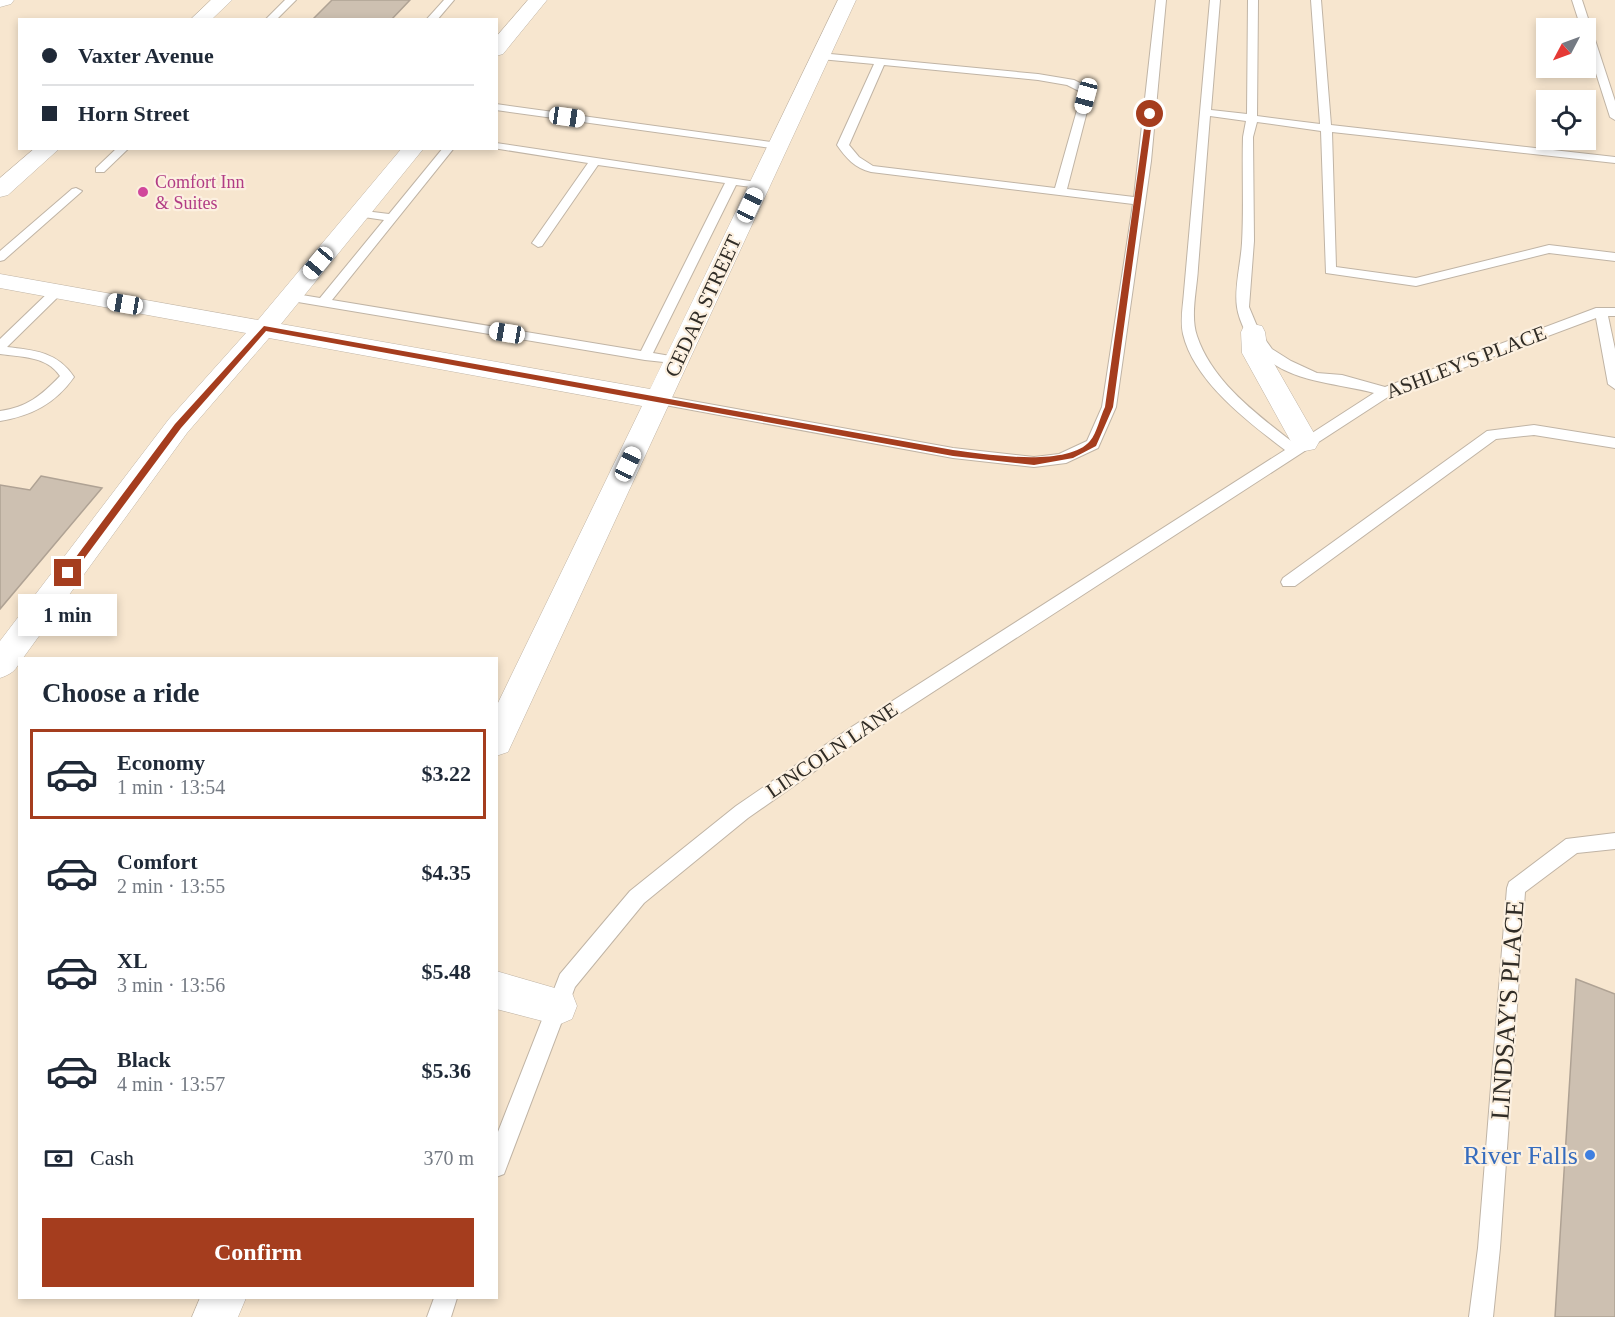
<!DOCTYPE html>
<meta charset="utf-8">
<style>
:root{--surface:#fff;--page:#f2f2f3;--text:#1f2937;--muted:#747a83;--line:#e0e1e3;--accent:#a53d1e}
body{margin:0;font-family:Georgia,serif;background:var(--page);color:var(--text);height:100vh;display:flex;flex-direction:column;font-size:22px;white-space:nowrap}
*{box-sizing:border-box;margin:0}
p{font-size:20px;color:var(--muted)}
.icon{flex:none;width:33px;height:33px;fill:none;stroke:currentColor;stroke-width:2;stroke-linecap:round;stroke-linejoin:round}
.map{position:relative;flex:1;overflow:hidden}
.drawer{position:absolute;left:18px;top:657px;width:480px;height:642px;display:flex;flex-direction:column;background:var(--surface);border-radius:0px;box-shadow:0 3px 9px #0003}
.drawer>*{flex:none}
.hud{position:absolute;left:18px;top:18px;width:480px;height:132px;border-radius:0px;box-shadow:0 3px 9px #0003;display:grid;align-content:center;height:132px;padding:0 24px;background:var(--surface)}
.needle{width:39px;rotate:229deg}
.buttons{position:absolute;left:1536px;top:18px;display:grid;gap:12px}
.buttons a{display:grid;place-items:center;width:60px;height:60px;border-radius:0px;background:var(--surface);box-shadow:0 3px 9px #0003;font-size:30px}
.end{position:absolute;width:27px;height:27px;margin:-14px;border:8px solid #a53d1e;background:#fff;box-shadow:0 0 0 3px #fff}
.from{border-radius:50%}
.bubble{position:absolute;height:42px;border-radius:0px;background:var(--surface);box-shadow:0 3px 9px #0003;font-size:20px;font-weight:600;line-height:42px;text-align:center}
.car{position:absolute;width:18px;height:36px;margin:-18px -9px;border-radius:8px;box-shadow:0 0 4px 2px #0007;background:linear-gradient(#fff 24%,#345 0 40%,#fff 0 76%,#345 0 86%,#fff 0)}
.hud b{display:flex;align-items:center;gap:21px;height:57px;font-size:22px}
.hud b+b{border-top:2px solid var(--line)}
.hud i{width:15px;height:15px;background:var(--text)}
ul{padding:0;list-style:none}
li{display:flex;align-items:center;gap:18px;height:90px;margin:0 12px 9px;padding:0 12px;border:3px solid transparent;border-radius:0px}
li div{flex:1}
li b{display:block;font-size:22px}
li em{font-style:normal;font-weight:600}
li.active{border-color:var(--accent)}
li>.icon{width:54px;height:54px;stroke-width:1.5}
h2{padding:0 24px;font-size:27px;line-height:72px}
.pay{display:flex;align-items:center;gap:15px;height:66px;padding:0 24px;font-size:22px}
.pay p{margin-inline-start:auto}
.cta{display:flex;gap:12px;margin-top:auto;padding:12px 24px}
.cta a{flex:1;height:69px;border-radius:0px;background:var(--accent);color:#fff;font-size:24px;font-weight:600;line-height:69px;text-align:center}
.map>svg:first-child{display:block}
.built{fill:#f7e6cf;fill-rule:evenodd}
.building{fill:#cdc0b1;stroke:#afa294;stroke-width:1.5}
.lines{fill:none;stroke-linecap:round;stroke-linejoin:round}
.lane-casing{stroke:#c0b4a5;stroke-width:2}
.street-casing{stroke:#c0b4a5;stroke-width:1}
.secondary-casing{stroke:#c0b4a5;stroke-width:1}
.lane{fill:#fff;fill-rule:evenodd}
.street{fill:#fff;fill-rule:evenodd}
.secondary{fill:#fff;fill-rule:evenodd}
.route{fill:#a53d1e}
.hotel-dot{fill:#d1479c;stroke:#fcf0e0;stroke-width:2}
.shop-dot{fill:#3f7fe0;stroke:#fcf0e0;stroke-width:2}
.labels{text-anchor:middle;stroke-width:4.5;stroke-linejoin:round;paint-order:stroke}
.far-hotel-label{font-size:18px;fill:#b23c85;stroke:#fcf0e0;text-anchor:start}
.street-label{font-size:21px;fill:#302c26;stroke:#fcf0e0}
.near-street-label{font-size:26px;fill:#302c26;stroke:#fcf0e0}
.near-shop-label{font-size:26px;fill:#366cbe;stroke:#fcf0e0;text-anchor:end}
</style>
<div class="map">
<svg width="1615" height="1317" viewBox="0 0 1615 1317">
<rect width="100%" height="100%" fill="#fcf0e0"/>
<path class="built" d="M0,0h1615v1317h-1615zM20,20h476v128h-476zM1546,28h40v40h-40zM1546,100h40v40h-40zM20,658h476v640h-476z"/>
<path class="building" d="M332,0h78l-19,20h-79z
M41,476l61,12 -102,121v-124l30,5z
M1576,979l39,15v323h-60z"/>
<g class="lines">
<g class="lane-casing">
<path id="lane" d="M285,0h11l-20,20h-11z
M444,0h10l-17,20h-11z
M1156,0h10l-15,161 -35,246 -18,41 -32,15 -32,4 -81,-9 -299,-55 -2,-3 2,-3 5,-2 294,53 81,9 25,-3 28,-13 15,-34 31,-203 -262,-32c-16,-4 -25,-14 -34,-27l37,-81 -54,-5 -5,-3 5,-3 218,21 36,6 14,7 3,9 -24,93 67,8zM884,65l154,15 29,5 12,6 2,5 -26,92 -182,-22 -14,-9 -10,-12z
M1210,0h10l-9,110 36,4 1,-114h10l-1,116 63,8 -9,-124h10l10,125 284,32v6l-283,-31 4,135 80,11 133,-33 66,8v8l-66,-8 -133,33 -90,-13 -5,-142 -64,-9 -4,15 1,104 -5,66 10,24 13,18 19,12 26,12 25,2 43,12 211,-79h19v8h-7l7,33v40l-7,-5 -12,-66 -205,77 -529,343 -114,80 -104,85 -69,84 -68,179 -3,8 -8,3v-40l64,-163 70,-83 106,-85 114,-78 435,-278c-37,-28 -91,-69 -102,-116 -3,-14 0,-28 1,-42zM1210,116l36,5 -3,16c-1,35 1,71 -1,106 -1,19 -8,46 -5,64 2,15 14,38 25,48 30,28 75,28 112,38l-79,51c-37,-29 -82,-61 -98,-108 -7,-20 0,-47 1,-68 4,-51 8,-102 12,-152z
M1572,0h10l33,101v19l-5,-3 -24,-75v-14h-5z
M496,104l282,39 6,3 -6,3 -282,-39z
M496,143l267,40 2,2 -6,3 -23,-3 -83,168 29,5 2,3 -2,3 -37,-4 -359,-60 -2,-3 2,-3 4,-1 30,5 64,-78 -27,-4v-6l32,4 54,-66h11l-122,152 309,51 84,-168 -127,-18 -56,81 -4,1 -6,-4 56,-80 -95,-15h3z
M117,148h12l-25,24h-8v-4z
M76,188l6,3 -2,2 -76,67 -4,1v-10l72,-62z
M56,288l6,4 -2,3 -53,52c27,3 51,5 67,30 -19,27 -43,39 -74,44v-10c27,-4 41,-15 60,-35 -13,-20 -39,-19 -60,-22v-15l52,-50z
M1534,425l81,13v10l-81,-13 -38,4 -201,147h-12l-2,-4 2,-4 204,-147z
M1615,833v16l-38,4 -52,39 -25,356 -7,69h-24l9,-69 29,-360 2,-6 57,-43z
M434,1298h23l-6,19h-24z"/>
</g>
<g class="street-casing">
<path id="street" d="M0,0h14l-3,4 -11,3z
M528,0h19l-44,54 -7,2v-19z
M838,0h18l-348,752 -12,4v-49l146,-301 -373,-68 -82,95 -164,225h-3c-1,12 -11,17 -20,20v-37l169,-222 77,-86 -246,-45v-14l258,46 144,-172h22l-143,176 369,65z
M1253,324l9,2 3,6 3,21 51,89 -4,7 -10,2 -10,-2 -53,-96 -1,-21 3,-6z
M496,971l76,22 5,13 -5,13 -14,6 -62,-16z
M200,1298h46l-8,19h-46z"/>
</g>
<g class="secondary-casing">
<path id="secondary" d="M211,0h21l-21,20h-21z
M35,148h25l-52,47 -8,2v-19z"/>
</g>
<use href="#lane" class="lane"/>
<use href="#street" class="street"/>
<use href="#secondary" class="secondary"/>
</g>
<path class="route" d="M1150,113l3,1 -40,293 -17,39 -23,12 -39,7 -81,-9 -687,-125 -85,97 -109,147h-7l-1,-2 111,-149 89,-98 689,124c32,4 114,18 137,-9 7,-8 10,-24 15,-34l41,-293z"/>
<circle class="hotel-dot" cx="143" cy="192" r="6"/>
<circle class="shop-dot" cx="1590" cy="1155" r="6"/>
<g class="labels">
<g class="far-hotel-label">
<text x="155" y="188">Comfort Inn<tspan x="155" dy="21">&amp; Suites</tspan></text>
</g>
<g class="street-label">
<text transform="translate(703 306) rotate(-65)" y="7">CEDAR STREET</text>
<text transform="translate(1466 362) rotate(-21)" y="7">ASHLEY'S PLACE</text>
<text transform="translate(832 750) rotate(-34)" y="7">LINCOLN LANE</text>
</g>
<g class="near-street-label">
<text transform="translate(1507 1010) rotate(-86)" y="9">LINDSAY'S PLACE</text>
</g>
<g class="near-shop-label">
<text x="1578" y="1164">River Falls</text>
</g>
</g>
</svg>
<div class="buttons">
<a><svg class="needle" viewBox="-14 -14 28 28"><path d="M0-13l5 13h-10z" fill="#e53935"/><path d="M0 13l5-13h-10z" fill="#747a83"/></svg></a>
<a><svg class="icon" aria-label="locate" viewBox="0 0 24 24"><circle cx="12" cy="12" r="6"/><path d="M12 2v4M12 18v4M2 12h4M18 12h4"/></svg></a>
</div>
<i class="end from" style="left:1150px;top:114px"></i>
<i class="end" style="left:68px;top:573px"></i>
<div class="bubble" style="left:18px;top:594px;width:99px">1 min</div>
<i class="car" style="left:1086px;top:96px;rotate:195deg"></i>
<i class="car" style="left:567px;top:117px;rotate:98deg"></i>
<i class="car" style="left:750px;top:205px;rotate:25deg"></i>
<i class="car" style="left:318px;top:263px;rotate:220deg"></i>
<i class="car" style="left:125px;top:304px;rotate:280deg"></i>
<i class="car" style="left:507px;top:333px;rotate:280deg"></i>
<i class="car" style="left:628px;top:464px;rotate:25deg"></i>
<div class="hud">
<b><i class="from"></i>Vaxter Avenue</b>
<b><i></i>Horn Street</b>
</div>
<section class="drawer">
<h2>Choose a ride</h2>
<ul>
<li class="active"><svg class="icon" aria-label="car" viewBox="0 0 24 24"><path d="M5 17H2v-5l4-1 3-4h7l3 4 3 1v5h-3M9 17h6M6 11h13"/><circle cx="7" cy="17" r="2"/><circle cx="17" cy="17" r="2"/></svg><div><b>Economy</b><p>1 min · 13:54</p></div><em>$3.22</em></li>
<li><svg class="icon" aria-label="car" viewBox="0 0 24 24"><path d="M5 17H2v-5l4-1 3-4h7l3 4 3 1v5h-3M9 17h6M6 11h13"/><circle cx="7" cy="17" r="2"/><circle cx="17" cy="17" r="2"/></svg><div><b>Comfort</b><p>2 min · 13:55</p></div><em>$4.35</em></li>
<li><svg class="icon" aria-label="car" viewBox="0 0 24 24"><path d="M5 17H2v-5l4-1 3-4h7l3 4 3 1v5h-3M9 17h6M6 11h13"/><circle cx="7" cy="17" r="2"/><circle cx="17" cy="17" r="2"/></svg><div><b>XL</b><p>3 min · 13:56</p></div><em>$5.48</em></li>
<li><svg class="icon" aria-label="car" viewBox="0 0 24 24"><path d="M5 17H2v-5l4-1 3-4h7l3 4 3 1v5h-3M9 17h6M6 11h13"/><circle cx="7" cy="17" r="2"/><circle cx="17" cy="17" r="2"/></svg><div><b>Black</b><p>4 min · 13:57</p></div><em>$5.36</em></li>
</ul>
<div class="pay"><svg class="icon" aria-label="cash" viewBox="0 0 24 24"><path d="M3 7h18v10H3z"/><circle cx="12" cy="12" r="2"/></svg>Cash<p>370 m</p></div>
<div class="cta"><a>Confirm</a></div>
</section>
</div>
